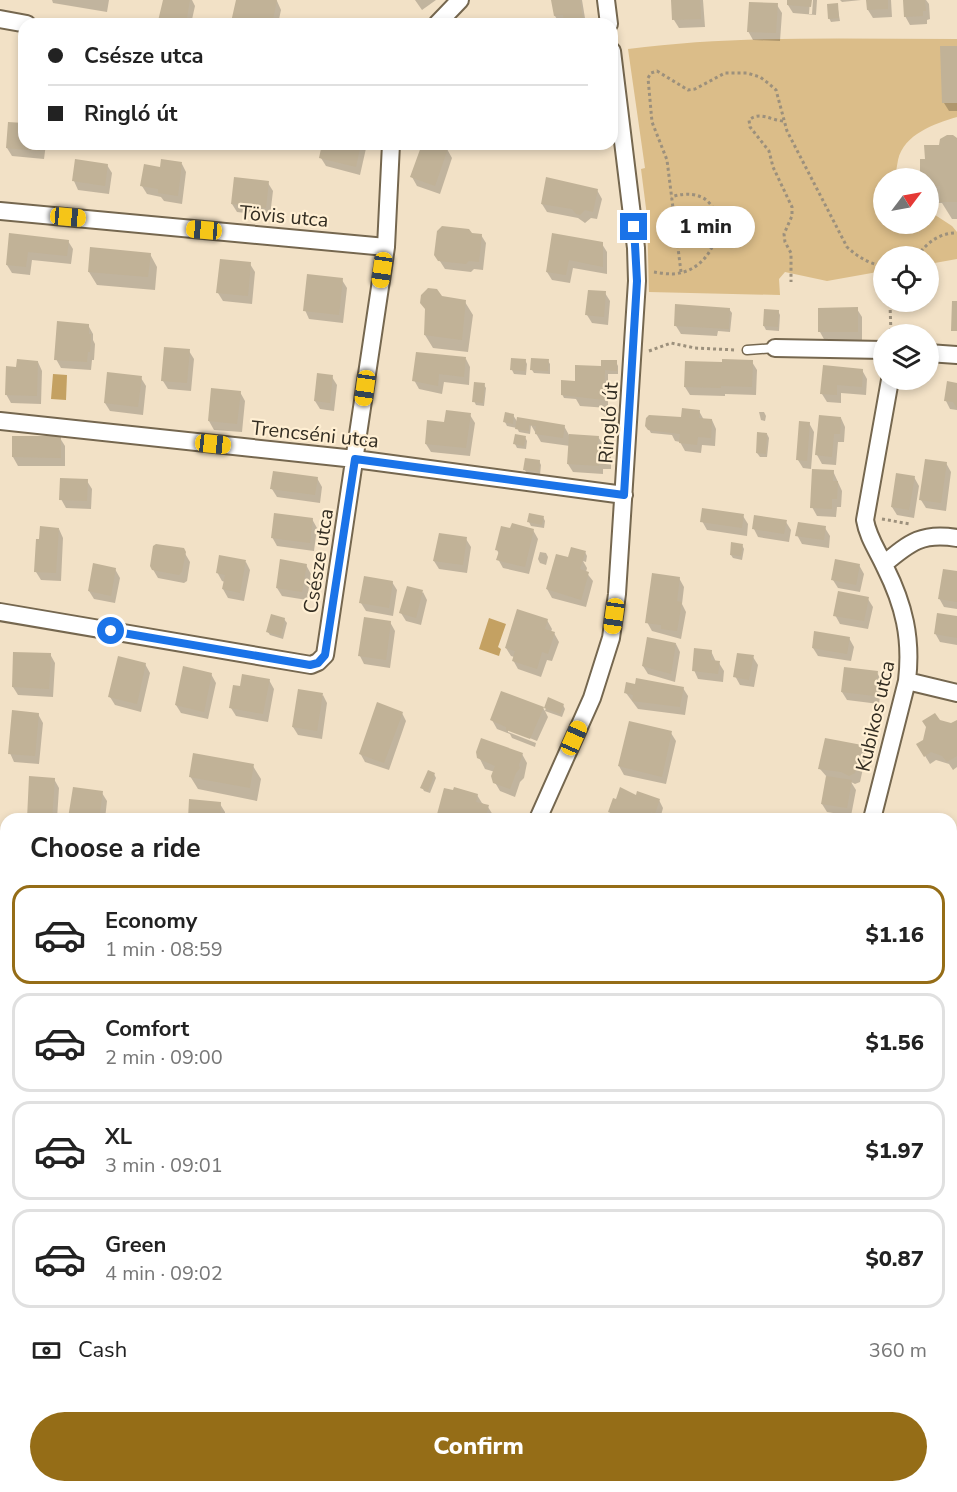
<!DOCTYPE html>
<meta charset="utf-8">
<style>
:root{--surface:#fff;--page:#f2f2f2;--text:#222;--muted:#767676;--line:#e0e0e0;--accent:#956d17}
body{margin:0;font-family:"Nunito Sans",sans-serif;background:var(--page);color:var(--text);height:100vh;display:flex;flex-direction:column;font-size:22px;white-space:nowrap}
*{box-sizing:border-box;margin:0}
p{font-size:20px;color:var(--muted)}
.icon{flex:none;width:33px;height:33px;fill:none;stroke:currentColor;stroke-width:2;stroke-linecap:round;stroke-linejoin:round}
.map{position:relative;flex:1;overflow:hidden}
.sheet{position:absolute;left:0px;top:813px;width:957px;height:680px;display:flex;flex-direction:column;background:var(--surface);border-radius:18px 18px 0 0;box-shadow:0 3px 9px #0003}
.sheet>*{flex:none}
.hud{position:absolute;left:18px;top:18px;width:600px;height:132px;border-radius:18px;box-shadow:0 3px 9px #0003;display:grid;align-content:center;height:132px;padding:0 30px;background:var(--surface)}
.needle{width:39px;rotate:58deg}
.tools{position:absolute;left:873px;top:168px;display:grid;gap:12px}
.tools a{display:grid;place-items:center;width:66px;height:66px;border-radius:50%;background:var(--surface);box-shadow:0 3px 9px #0003;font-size:30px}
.end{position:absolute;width:27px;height:27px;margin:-14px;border:8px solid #1a73e8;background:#fff;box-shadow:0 0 0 3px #fff}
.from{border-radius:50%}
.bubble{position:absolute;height:42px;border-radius:21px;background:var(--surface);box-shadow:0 3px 9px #0003;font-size:20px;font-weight:800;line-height:42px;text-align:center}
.car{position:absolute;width:18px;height:36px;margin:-18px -9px;border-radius:8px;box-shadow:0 0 4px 2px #0007;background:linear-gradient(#f5c518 24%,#345 0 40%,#f5c518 0 76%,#345 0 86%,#f5c518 0)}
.hud b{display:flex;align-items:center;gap:21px;height:57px;font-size:22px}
.hud b+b{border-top:2px solid var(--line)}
.hud i{width:15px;height:15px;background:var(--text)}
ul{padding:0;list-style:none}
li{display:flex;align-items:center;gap:18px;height:99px;margin:0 12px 9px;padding:0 18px;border:3px solid var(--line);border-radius:18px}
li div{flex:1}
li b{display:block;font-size:22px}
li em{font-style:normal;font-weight:800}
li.on{border-color:var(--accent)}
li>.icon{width:54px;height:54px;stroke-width:1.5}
h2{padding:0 30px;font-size:27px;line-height:72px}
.pay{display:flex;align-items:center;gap:15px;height:66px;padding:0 30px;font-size:22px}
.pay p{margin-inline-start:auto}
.primary-button{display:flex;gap:12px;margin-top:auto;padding:12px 30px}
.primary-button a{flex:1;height:69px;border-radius:36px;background:var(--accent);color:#fff;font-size:24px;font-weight:800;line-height:69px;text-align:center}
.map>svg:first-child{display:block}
.green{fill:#dbbd89}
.water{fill:#c4a162}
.shadow{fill:#0003}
.building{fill:#c1b297}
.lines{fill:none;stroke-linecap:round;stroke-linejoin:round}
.service-casing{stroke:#75674f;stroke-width:11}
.minor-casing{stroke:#75674f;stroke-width:20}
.path{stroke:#9c907c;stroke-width:3;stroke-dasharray:3 3;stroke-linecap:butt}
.service{stroke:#fff;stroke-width:8}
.minor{stroke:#fff;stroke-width:16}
.route{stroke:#1a73e8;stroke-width:8}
.labels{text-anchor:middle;stroke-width:4.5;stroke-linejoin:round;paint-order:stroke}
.street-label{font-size:20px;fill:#332d22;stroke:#ffefd3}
</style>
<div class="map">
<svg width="957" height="1492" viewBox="0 0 957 1492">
<rect width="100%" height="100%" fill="#f2e1c6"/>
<path class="green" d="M957,39v78c-23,7 -53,17 -59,43 -1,7 -3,12 0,18h-14v46h44l1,-13 23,15 5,6v27l-28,5 -1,-8h-44l-1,15 -56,10 -42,-9 -6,7 1,16 -131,-3 -2,-76 -6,-47 4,-1 -17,-119c109,-14 220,-10 329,-10z"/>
<path class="water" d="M53,374l14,1 -1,25 -15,-1z
M489,618l17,6 -8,23 3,2 -2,7 -20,-7z"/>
<path class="shadow" d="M52,0h57l-2,12 -54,-9z
M164,0h28l3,6 -4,18h-29l-2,-3z
M238,0l39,1 4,9 -3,14h-44l-2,-2z
M415,0h21l-14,10z
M553,0h29l4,24h-26l-5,-8z
M673,0h30l2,27 -26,1 -5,-8z
M789,0h21l-1,14h3l1,-14h4l-1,15 -23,-2 -5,-8z
M840,0h21l-19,2z
M868,0h23l1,17 -19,1 -5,-8z
M904,0h22l3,4 1,15 -3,1v4l-17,1 -5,-9z
M837,4l3,17 -9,1 -2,-4z
M777,5l5,8 -2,28 -27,-1 -5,-9z
M957,47v64h-8l-5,-8z
M24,124v20h22l-2,15 -32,-3 -5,-8z
M957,140v79h-5l-10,-16h-10l-4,-6v-19h-6v-17h4l14,-14z
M260,144h18l-1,5z
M324,144h43l-7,31 -34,-9 -5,-8z
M423,144h8l16,5 5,9 -12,36 -23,-8 -5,-9z
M182,164l4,8 -4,32 -18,-3 -3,-4 -14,-3 -5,-8 19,-17z
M107,165l5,8 -3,21 -31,-4 -4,-9z
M268,183l5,8 -3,25 -33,-4 -5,-8z
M597,190l5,9 -5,20 -6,-1 -6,5 -7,-5 -31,-6 -5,-8z
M471,234l10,1 5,8 -3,27 -9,-1 -3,3 -26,-3 -9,-14z
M554,234l48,10 5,8v22l-34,-6 -3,15 -18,-3 -5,-8z
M10,235l58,6 5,8 -2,15 -39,-4 -2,15 -18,-2 -5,-8z
M150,254l7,13 -2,23 -58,-5 -8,-13z
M250,264l5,8 -3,32 -29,-3 -5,-8z
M342,280l5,8 -4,35 -34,-4 -4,-9z
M605,293l5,8 -2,24 -16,-2 -5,-8z
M441,297l24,5 8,13 -5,37 -35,-4 -8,-13z
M729,309l3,4 -2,19 -12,-1 -1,5 -36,-2 -5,-8z
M819,309h38l5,8v23l-37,1 -5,-9z
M765,310l13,1 2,4 -1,16 -13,-1 -2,-4z
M88,325l5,9v6l2,4 -1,16h-2l-1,10 -30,-2 -5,-9z
M189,351l5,8 -3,32 -23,-2 -5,-8z
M466,359l4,8 -1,18 -25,-3 -2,12 -23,-5 -5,-9z
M525,360l2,4 -1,11 -12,-1 -2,-4z
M548,361l2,3v10l-16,-1 -2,-3z
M38,362l4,9 -1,33 -30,-1 -5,-9 12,-26z
M616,362l2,4v8h-10v34l-28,-2 -4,-7 -12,-1 -2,-4 14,-11z
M752,362l5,8 -1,25 -31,-1v2l-35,-1 -5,-8z
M862,370l5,9 -1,16 -25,-2v10l-14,-1 -5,-8z
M332,377l5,8 -3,26 -14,-2 -5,-8z
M141,378l5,8 -3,29 -33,-4 -5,-8z
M957,384v26l-7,-1 -4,-8z
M484,385l2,3 -2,18 -8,-1 -2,-4z
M240,392l5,9 -3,31 -28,-2 -5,-9z
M699,411l5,9h8l4,9 -1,17 -13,-1 -1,8 -16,-2 -5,-9 -5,-1 -3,-6 -21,-2 -4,-7 35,-8z
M759,412h5l2,4 -1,5 -4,-1z
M470,415l5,8 -5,33 -39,-4 -5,-8 20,-21z
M513,415l5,8 46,3 5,9 29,2 13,18v14h-8v5l-30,-2 -5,-8 2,-18 -29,-4 -10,-17 -1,9 -11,-2 -2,-4 -10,-2 -2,-4z
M841,418l4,9 -1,15h-6l-2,23 -14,-1 -5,-9z
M809,423l5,9 -3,37 -8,-1 -5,-8z
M767,434l2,4 -2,19h-7l-3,-4z
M525,437l2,4 -1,8 -9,-1 -2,-4z
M13,438h47l5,8v20h-47l-5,-9z
M539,461l2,4 -1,10 -13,-2 -3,-4z
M946,463l5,9 -5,39 -20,-3 -5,-8z
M833,471l9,20 -1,16h-4l-1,10 -19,-1 -5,-9z
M914,477l5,9 -5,32 -17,-3 -5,-8z
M317,478l5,9 -2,16 -43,-6 -5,-8z
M87,481l5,8 -1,20 -25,-1 -5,-9z
M743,516l5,8 -1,12 -40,-6 -5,-9z
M543,517l2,4 -1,7 -13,-2 -2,-4z
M312,519l5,9 -3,23 -37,-5 -5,-9z
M786,522l5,8 -2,12 -31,-5 -4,-8z
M825,528l5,8 -1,12 -27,-4 -5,-9z
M59,529l4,9 -2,43 -20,-1 -5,-8z
M533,530l5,9 -9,35 -26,-6 -5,-9 1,-5 -2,-4z
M466,539l5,8 -4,26 -28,-4 -5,-8z
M742,545l2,4 -2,11 -9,-2 -2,-3z
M183,550l7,12 -3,19 -3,2 -26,-5 -7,-12z
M540,552l6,1 2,4 -2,8 -6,-2 -2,-4z
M585,552l2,4 -1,6 -3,-1 4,7 -1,4 7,9 -7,26 -34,-9 -5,-9 22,-30z
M246,562l4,8 -6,31 -16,-3 -5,-9 2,-7 -3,-1 -5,-9z
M306,565l5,9 -4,26 -25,-4 -5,-8z
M859,565l5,9 -4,18 -22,-4 -5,-8z
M115,569l5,9 -5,25 -21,-4 -5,-8z
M957,573v36l-13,-2 -5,-9z
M679,578l5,9 -2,17 4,8 -5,27 -29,-8 -5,-9z
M392,582l5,8 -4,26 -27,-5 -5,-8z
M423,592l4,8 -6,25 -15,-4 -5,-8z
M868,599l5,8 -5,22 -28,-5 -5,-9z
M957,618v27l-17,-3 -5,-9z
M284,619l3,4 -4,16 -13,-4 -2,-3z
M547,620l5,9 -1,3 3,1 5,9 -7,19 -5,-1 -6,17 -23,-8 -5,-9 1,-3 -3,-1 -5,-8z
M390,622l5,9 -5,37 -26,-4 -4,-8z
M849,638l5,9 -3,14 -33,-5 -5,-8z
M676,644l4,8 -5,30 -27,-8 -5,-8z
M711,651l5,11 3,1 5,8 -1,11 -25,-3 -4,-9z
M50,654l5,9 -2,34 -35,-2 -5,-8z
M753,657l5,8 -4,22 -14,-2 -5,-9z
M145,664l5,9 -9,39 -26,-7 -5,-8z
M877,673l5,8 -3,23 -32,-4 -5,-8z
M211,674l5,9 -8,36 -27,-6 -5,-8z
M269,680l5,9 -6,33 -32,-6 -5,-8 10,-20z
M683,688l5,8 -3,19 -47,-6 -12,-16z
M323,695l4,8 -5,36 -24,-4 -5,-8z
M549,699l14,6 2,4 -3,8 -17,-6 3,6 -11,24 -29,-12v3l28,11 -1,4 -23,-9 -2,-4 -13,-5 -5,-9 51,-12 2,3z
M402,713l4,8 -17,49 -24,-8 -5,-9z
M38,714l5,9 -4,41 -25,-2 -4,-9z
M939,722l12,3 6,-2v44l-4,3 -4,-6 -13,-4 -6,4 -12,-20 7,-3z
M671,733l5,8 -10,43 -42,-9 -5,-9z
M861,746l5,9 -6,27 -5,2 -4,-2 5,8 -5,26 -24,-4 -5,-8 5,-27 -7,-8z
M522,754l5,9 -3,15 -4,4 -5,15 -15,-6 -7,-12 2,-7 -10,-3 -7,-14z
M253,766l8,13 -4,22 -59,-12 -8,-13z
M434,774l2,4 -6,15 -6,-2 -2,-4z
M54,779l5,9 -2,31h-29z
M74,788l28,5 5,8 -2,18h-35z
M477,795l5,8 6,4 5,8 -1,4h-54z
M637,797l22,3 4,8 -3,11h-46l-4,-7z
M220,804l5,8v7h-36z
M951,1037l6,3v26l-6,-3z
M951,1067l6,3v22l-6,-2z
M957,1102v24l-6,-8z
M957,1159v21l-4,-6z
M951,1203l6,7v33l-6,-2z
M951,1256l6,3v20l-6,20z
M951,1381l6,2v44l-6,-2z
M390,1486h30v1l-30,1z
M562,1486h27l-2,6h-10z
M605,1486h23l4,6h-24z
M816,1486h33l-2,6h-22z
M864,1486h43l-2,6h-43z
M660,1487l3,5h-10z"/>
<path class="building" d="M163,0h27l-4,24 -28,-3z
M236,0h41l-5,24h-33l-8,-2z
M551,0h29l3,18 -19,3 -1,-6 -9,1z
M671,0h29l1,19 -29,1z
M787,0h25l-1,7 -24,-2z
M866,0h22v9l-21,1z
M903,0h22l1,11h-3v5l-19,1z
M749,2l29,1 -2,30 -29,-1z
M838,3l1,15 -11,1 -1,-15z
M940,46h17v57h-15z
M8,122l16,1v21h17l-1,7 -34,-3z
M947,135h6l4,3v64h-17v-16h-12v-8h-8v-19h5l-1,-14h15l1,-6z
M322,144h39l-5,23 -37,-9z
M422,144h14l12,4 -13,38 -25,-9z
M75,159l33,5 -3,22 -33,-5z
M161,159l21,3 -4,34 -20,-3v-4l-18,-3 4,-22 16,3z
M234,177l35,4 -3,27 -35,-4z
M546,177l52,12 -5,23 -8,-2 -5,5 -4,-1 -4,-5 -31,-5z
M442,226l27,3 3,4 10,1 -3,28 -10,-1 -3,3 -28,-3 -4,-6 3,-24z
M9,233l60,7 -2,16 -39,-4 -2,15 -20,-2z
M552,233l51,9v25l-34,-7 -3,15 -20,-3z
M90,247l61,6 -3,24 -60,-5z
M220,259l31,3 -3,34 -32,-3z
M307,274l36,4 -4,37 -36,-4z
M428,288l9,1 5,7 24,4 -4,40 -38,-5 1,-26 -5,-6 1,-8z
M588,290l18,1 -2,26 -19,-2z
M952,301h5v30h-6z
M675,304l55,4 -1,21 -55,-3z
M858,307v25h-40v-24z
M764,309l15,1 -1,17 -15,-1z
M57,321l32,3v10h2l-1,18h-2l-1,10 -33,-2z
M164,347l26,2 -3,34 -26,-2z
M416,352l50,5 -2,20 -25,-3 -1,12 -26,-5z
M511,358l15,1 -1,12 -15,-1z
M531,358l18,1 -1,12 -18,-1z
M17,359l21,2 -1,35 -32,-1 1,-29 10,1z
M722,359l31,1 -1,27 -31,-1v2l-37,-1 1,-26 37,1z
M601,360h16v11l-12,-1 -1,30 -43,-5v-15l14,1v-16l26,1z
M823,365l40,4 -1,18 -25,-2v10l-17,-1z
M107,372l35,4 -4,31 -34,-4z
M317,373l16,2 -3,28 -16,-2z
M947,381l10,2v25l-4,-6 -9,-1z
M474,382l11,1 -2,20 -11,-1z
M211,388l30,3 -4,33 -29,-3z
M682,408l18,2 -1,8 13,1 -1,19 -13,-1 -1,8 -18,-2 1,-9 -32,-4 -3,-4 1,-8 3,-3 32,2z
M446,410l25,3 -5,35 -41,-4 2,-24 17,2z
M505,412l9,2 -1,10 -10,-2z
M819,415l22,2 -1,17h-6l-2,23 -17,-2z
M517,417l48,8 -2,13 -28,-4 1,-8 -7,-1v6l-14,-2z
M799,421l11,1 -3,39 -11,-1z
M757,432l10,1 -1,21 -10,-1z
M515,434l11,2 -2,10 -11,-2z
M569,434l30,2 -1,9h9v16h-8v5l-32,-2z
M12,436h49v22l-49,-1z
M525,458l15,2 -1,12 -16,-2z
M925,459l22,3 -6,41 -22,-3z
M812,469l22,1 -1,11h5l-1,18h-5v10l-22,-1z
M273,471l45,6 -3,18 -45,-6z
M896,473l19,3 -6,34 -18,-3z
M60,478l28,1 -1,22 -28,-1z
M702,508l42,6 -2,14 -42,-6z
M274,513l39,5 -3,25 -39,-5z
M529,513l15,3 -2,9 -15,-3z
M754,515l33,5 -3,14 -32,-5z
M798,522l28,4 -2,14 -29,-4z
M512,523l22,6 -9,38 -29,-7 3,-9 -4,-1 6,-24 9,2z
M40,526l19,2 -3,45 -22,-1 2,-33h3z
M439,533l28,4 -4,28 -30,-4z
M731,542l12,2 -2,12 -11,-1z
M156,544l28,4 2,4 -4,20 -3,3 -27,-5 -2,-4 3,-20z
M571,547l15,4 -6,18 9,3 -8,28 -35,-11 10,-35 12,3z
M219,555l27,5 -6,33 -18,-4 3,-14 -9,-2z
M280,559l27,5 -5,28 -26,-4z
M835,559l25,5 -4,21 -25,-5z
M93,563l23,5 -5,28 -23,-5z
M943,569l14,2v31l-19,-3z
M652,573l28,4 -3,24 5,1 -5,29 -16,-2v-4l-16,-2z
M364,576l29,5 -4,27 -30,-5z
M407,586l16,4 -7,28 -17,-5z
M838,591l31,6 -5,24 -31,-5z
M517,609l31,10 -3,10 10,3 -7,22 -6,-2 -5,17 -25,-8 3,-10 -10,-3z
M937,613l20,3v22l-23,-4z
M271,614l14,4 -4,18 -15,-4z
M364,617l27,4 -5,39 -28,-4z
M814,631l36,6 -3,17 -35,-6z
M647,637l29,6 -5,31 -29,-8z
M694,648l18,2 -1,10 9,1 -2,13 -26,-3z
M13,652l38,1 -2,36 -37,-2z
M737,653l17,2 -5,25 -16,-3z
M118,656l28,7 -9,41 -29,-7z
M183,666l29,7 -8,39 -29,-7z
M844,667l34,4 -3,25 -34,-4z
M242,674l28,5 -7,35 -34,-6 4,-23 7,1z
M636,678l48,9 -4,20 -48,-6 1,-6 -9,-2 2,-11 9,2z
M298,689l25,4 -6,38 -25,-4z
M501,691l43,16 -14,32 -24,-9v-3l-16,-7z
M548,697l16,7 -4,10 -16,-6z
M377,702l26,10 -19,51 -25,-9z
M12,710l27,3 -4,43 -27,-2z
M935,713l5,7 11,3 6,-3v36l-10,6 -5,-6 -11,-4 -7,5 -8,-13 7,-4 3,-13 -4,-6z
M629,721l43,10 -10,46 -44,-11z
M481,738l42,15 -4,12 1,3 -4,5 -6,16 -17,-6 -2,-7 4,-10 -18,-8 -1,-6z
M825,738l37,7 -7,28 -6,3 -8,-4 -23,-3z
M193,753l61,11 -4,24 -61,-11z
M428,770l7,3 -7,18 -8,-3z
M29,776l26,2 -3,41h-25z
M826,776l26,4 -5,28 -26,-4z
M73,787l30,4 -4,28 -31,-1z
M454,787l24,7 -2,8 13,3 -4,14 -49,-1 8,-30 9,2z
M620,787l16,8 1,-4 23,8 -5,15 -4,-2 -2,7h-21l-20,-7 5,-14 3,1z
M189,799l32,3 -1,17h-32z
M951,1036l6,2v22l-6,-3z
M951,1066l6,2v18l-6,-2z
M951,1207l6,2v28l-6,-2z
M951,1379l6,2v39l-6,-1z
M50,1486h36l1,6h-36z
M475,1486h37v6h-36z
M604,1486h21l-3,3 3,3h-16z
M863,1486h37l-3,6h-37z
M917,1486h19l3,2 -1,4h-23z"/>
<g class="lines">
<g class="service-casing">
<path id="service" d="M747,350l28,-2"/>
</g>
<g class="minor-casing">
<path id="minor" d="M606,0l3,24
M0,19l27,5
M437,24l23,-24
M0,211l386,36
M775,348l109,2
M928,353l29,2
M0,421l355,38 269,36
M884,564c26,-22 39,-32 73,-26
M0,612l311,53 7,-3 7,-7 61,-408 5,-103
M907,681l50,12
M538,819l54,-121 19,-60 6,-44 20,-313 -1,-33 -24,-197
M872,819l35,-138c5,-43 -3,-76 -22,-114 -7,-16 -17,-29 -20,-47l25,-140
M0,862l6,1
M0,1032l6,1
M0,1190l6,104
M954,1350l3,-11
M450,1486v6
M742,1486l15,6
M2,1492l4,-60
M272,1492l2,-6"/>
</g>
<path class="path" d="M783,121c-13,-1 -23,-10 -34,-1l1,7 19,24 4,16 19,40v9l-8,18 1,8 6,11v29
M917,256c11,-14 22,-23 40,-23
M654,272c6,1 13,2 19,2 56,-4 62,-97 -2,-77
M681,272l-14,-112 -15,-38 -4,-44 3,-5 6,-2 31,19 7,-1 30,-16h22l13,4 8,6 8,7 11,41 60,116c11,10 22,17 37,19
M890,304l1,30
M649,351l22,-8 24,5 41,2
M882,519l28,5"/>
<use href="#service" class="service"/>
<use href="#minor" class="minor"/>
</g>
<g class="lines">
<path class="route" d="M111,631l199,34 8,-2 7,-8 30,-196 269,36 13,-214 -3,-54"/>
</g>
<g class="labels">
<g class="street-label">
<text transform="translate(284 216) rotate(5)" y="7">Tövis utca</text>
<text transform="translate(608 423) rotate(-86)" y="7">Ringló út</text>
<text transform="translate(315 434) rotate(6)" y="7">Trencséni utca</text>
<text transform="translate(318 561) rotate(-81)" y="7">Csésze utca</text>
<text transform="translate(875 716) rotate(-77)" y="7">Kubikos utca</text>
</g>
</g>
</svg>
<div class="tools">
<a><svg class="needle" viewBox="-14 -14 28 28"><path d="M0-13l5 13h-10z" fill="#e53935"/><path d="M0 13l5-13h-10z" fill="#767676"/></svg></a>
<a><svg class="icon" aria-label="locate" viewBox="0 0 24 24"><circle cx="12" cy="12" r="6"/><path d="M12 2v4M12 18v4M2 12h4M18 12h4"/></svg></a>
<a><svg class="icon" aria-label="layers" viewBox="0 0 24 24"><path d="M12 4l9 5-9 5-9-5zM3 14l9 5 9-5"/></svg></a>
</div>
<i class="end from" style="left:111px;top:631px"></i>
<i class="end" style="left:634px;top:227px"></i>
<div class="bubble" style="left:656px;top:206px;width:99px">1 min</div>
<i class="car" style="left:68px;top:217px;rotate:95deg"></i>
<i class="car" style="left:204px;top:230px;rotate:275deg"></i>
<i class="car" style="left:382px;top:270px;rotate:188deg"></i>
<i class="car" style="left:365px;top:388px;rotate:188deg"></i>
<i class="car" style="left:213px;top:444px;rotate:96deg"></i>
<i class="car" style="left:614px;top:616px;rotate:188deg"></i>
<i class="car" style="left:574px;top:738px;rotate:24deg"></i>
<div class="hud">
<b><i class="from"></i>Csésze utca</b>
<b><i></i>Ringló út</b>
</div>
<section class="sheet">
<h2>Choose a ride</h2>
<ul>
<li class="on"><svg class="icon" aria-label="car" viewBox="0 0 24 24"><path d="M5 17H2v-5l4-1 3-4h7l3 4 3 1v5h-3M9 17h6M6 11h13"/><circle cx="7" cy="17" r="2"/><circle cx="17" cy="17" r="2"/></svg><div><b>Economy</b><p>1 min · 08:59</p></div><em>$1.16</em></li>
<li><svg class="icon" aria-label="car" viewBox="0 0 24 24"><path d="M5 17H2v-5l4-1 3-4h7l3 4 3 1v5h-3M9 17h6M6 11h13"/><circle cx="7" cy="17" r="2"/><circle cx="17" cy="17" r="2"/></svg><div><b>Comfort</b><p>2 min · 09:00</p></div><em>$1.56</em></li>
<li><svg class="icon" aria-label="car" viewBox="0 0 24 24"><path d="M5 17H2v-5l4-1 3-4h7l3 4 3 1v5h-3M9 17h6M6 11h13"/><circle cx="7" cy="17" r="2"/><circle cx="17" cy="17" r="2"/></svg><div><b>XL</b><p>3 min · 09:01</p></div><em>$1.97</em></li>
<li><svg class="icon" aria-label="car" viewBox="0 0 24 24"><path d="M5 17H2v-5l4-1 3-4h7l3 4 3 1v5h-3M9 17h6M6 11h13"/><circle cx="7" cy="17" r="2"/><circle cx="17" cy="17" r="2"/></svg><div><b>Green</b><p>4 min · 09:02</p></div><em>$0.87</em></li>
</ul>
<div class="pay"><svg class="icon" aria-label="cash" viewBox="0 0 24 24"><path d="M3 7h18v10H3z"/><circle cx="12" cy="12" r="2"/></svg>Cash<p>360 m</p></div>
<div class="primary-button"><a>Confirm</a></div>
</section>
</div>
